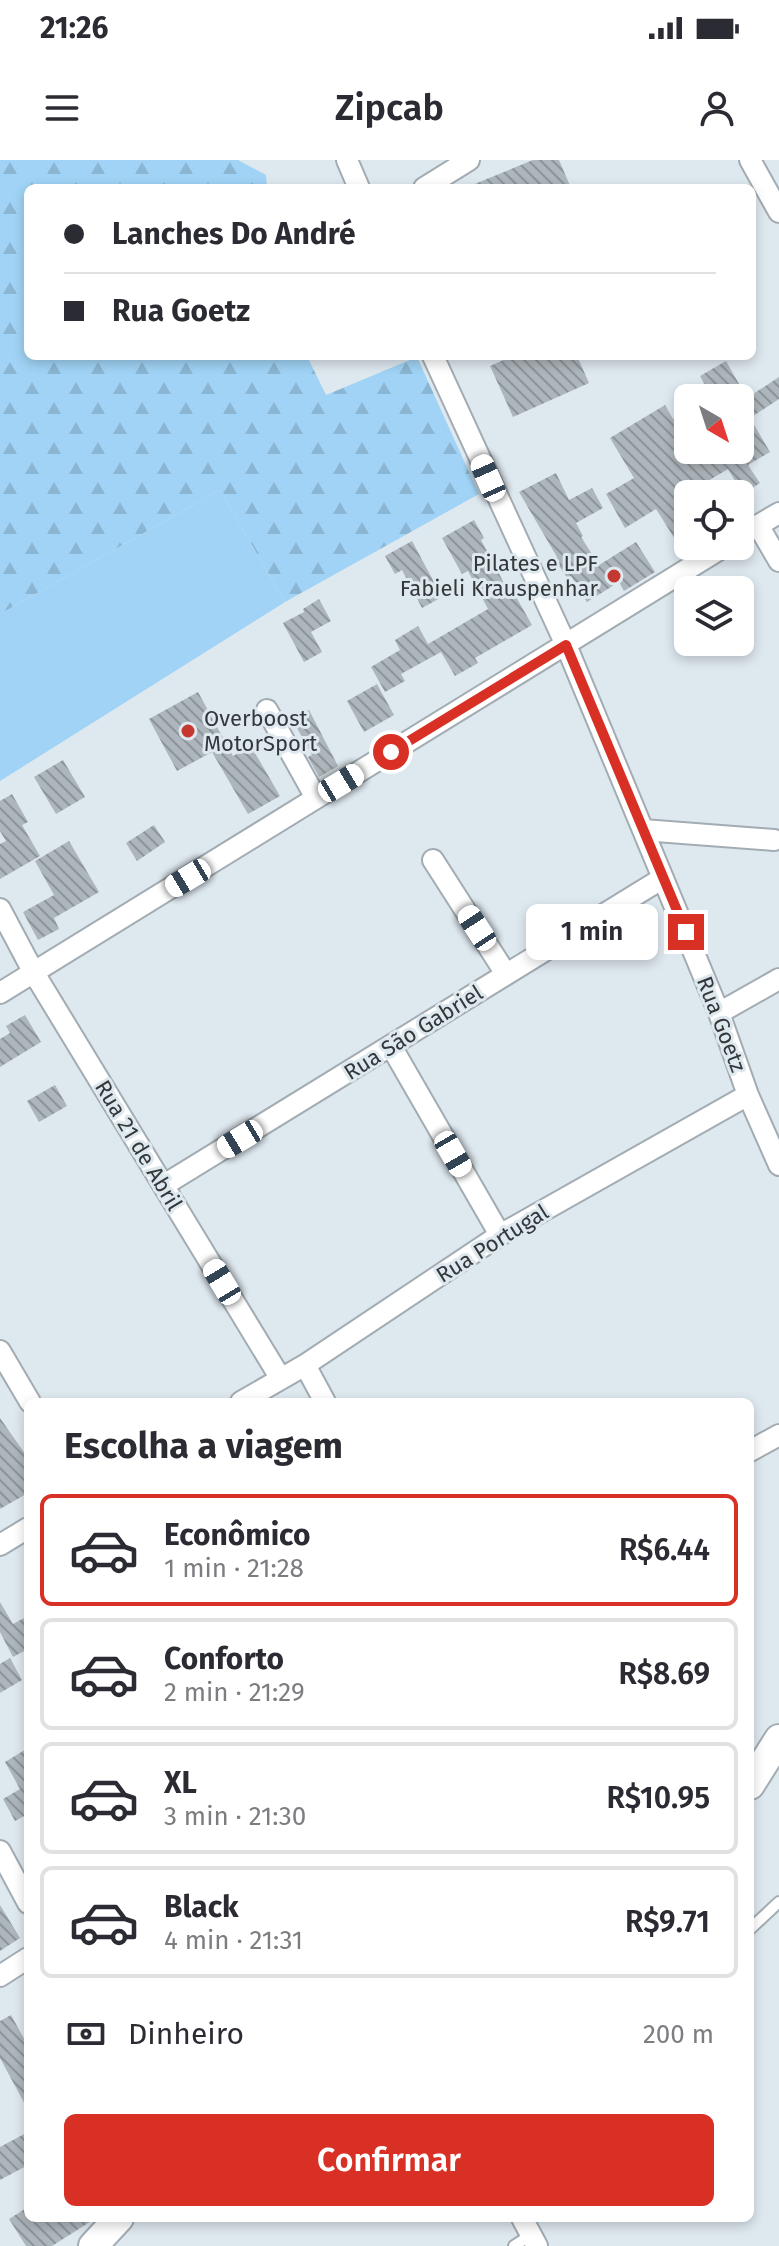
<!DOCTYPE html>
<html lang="pt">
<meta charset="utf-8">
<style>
:root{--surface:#fff;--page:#f7f7f7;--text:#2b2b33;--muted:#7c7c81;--line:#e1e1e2;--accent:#d93025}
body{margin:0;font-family:"Fira Sans",sans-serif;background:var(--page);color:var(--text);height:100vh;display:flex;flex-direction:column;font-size:30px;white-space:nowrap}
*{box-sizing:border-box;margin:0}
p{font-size:26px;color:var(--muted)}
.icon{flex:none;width:44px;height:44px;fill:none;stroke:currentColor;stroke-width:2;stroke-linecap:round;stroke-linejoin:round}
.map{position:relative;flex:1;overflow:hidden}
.sheet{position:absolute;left:24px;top:1238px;width:730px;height:824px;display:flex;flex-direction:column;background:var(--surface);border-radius:12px;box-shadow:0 4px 12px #0003}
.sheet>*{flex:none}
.hud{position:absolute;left:24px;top:24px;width:732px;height:176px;border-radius:12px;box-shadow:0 4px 12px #0003;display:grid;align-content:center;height:176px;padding:0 40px;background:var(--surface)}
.needle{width:52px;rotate:141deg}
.controls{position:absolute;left:674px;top:224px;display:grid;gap:16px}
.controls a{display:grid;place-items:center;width:80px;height:80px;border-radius:12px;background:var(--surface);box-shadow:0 4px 12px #0003;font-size:40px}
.end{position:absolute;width:36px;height:36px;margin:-18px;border:10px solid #d93025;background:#fff;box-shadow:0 0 0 4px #fff}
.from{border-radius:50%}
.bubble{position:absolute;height:56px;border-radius:12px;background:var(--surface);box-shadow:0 4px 12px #0003;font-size:26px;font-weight:600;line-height:56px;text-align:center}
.car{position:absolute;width:24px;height:48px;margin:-24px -12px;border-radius:10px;box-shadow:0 0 6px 2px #0007;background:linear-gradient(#fff 24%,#345 0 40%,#fff 0 76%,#345 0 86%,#fff 0)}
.hud b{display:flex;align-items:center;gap:28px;height:76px;font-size:30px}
.hud b+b{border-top:2px solid var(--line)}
.hud i{width:20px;height:20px;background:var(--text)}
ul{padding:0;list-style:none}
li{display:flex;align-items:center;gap:24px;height:112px;margin:0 16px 12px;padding:0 24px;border:4px solid var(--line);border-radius:12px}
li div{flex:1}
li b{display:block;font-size:30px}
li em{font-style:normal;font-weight:600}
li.selected{border-color:var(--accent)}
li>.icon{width:72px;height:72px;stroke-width:1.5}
h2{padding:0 40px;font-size:36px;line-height:96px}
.pay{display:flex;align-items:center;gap:20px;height:88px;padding:0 40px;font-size:30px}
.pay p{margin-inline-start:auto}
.primary-button{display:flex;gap:16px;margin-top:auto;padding:16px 40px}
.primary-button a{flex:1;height:92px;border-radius:12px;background:var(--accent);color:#fff;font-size:32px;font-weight:600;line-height:92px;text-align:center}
.status{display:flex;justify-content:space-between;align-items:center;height:56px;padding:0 40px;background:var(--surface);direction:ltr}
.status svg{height:22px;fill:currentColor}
header{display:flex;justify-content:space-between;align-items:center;height:104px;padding:0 40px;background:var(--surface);font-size:36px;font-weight:600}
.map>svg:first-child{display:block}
.green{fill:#a0d3f5}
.forest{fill:url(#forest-firs)}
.building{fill:url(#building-back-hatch)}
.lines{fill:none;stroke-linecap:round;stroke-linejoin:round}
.service-casing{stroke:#a2acb2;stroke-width:14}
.minor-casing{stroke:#a2acb2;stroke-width:24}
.secondary-casing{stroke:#a2acb2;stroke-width:32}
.service{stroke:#fff;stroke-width:10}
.minor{stroke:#fff;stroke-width:20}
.secondary{stroke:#fff;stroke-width:28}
.route{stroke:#d93025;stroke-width:10}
.poi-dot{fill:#c53830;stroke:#dee8ef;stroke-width:3}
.labels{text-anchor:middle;stroke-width:6;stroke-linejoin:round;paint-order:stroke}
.poi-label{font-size:22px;fill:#34383b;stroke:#dee8ef;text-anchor:end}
.street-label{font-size:22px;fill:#34383b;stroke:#dee8ef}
</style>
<div class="status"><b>21:26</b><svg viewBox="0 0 49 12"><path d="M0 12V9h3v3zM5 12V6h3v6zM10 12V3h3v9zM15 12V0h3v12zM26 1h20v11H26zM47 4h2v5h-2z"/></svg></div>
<header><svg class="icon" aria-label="menu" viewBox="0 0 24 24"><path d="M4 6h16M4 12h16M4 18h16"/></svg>Zipcab<svg class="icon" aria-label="person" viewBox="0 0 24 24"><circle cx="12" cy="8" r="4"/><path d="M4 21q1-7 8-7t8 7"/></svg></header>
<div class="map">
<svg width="779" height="2086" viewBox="0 0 779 2086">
<defs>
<pattern id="forest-firs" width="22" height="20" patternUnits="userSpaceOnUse" patternTransform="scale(2)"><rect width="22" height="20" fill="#a0d3f5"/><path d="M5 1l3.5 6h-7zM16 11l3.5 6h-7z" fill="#8ab6d3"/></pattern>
<pattern id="building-back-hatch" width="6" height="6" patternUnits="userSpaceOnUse" patternTransform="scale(2)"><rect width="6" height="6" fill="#adb6bc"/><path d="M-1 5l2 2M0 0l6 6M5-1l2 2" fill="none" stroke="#8e959a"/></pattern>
</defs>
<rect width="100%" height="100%" fill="#dee8ef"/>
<path class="green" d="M220,330l65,112 -285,179v-167z"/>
<path class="forest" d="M0,0h238l28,15 1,13h-239v168h279l19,39 91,-38 62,137 -194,108 -65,-112 -220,124z"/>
<path class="building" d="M533,0h26l12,28h-106z
M512,196h65l12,27 -76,34 -23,-51z
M726,201l21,37 32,-21v22l-29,19 20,34 -22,13 12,18 -17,11 -15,-25 -47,28 7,11v30l-10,6 -22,-35 -31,19 -19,-34 28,-16 -24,-40 55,-33 8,14 15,-8v39h52v-48l6,-4h-34l-12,-22z
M556,313l13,27 23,-12 11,20 -27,15 7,13 -2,1 18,28 37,-23 19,30 -31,19 -5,-9 -32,20 -16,-26 -3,3 -14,-20 3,-2 -38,-65z
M474,360l10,18 -3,2 30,56 4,-1 17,30 -57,33 3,5 -23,13 -14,-24 -40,22 4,7 -20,11 -14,-25 29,-17 -5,-10 23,-14 10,18 60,-35 -20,-38 -6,3 -20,-36z
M412,381l30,56 -20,11 -20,-38 -7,4 -10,-18z
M319,439l12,22 -20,11 11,20 -18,10 -21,-39 21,-11 -1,-3z
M377,524l17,31 -30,17 -17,-31z
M198,532l35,64 18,-10 29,50 -32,18 -36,-62 -35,19 -28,-52z
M309,550l29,56 -19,11 -11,-20 4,-2 -20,-36z
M63,600l22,37 -29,17 -22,-37z
M12,634l16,28 -6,3 18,31 -40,23v-35l6,-3 -6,-10v-30z
M154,665l11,17 -28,19 -11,-18z
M69,681l30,51 -45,26 5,11 -21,11 -15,-28 31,-17 -19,-34z
M25,855l16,27 -41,25v-28l10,-6 -4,-7z
M55,925l12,21 -28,16 -12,-21z
M0,1258l28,40v35l-28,16z
M0,1442l13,22 11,-6 4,8v23l-15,8 -13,-25z
M10,1498l12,22 -22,13v-29z
M28,1588v66l-13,7 -12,-22 17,-10 -15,-27z
M0,1745l20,33 -20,13z
M11,1855l17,31v64l-28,-52v-37z
M28,1972v33l-28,15v-33z
M28,2047v11h68l-44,28h-26l-17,-27z"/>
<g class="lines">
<g class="service-casing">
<path id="service" d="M750,1769l29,-27
M514,2086l17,-11"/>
</g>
<g class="minor-casing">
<path id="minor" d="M347,0l12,28
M750,0l29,52
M424,28l45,-28
M433,196l133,289 153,368 29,82 31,70
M758,365l21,36
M740,376l39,-23
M267,550l49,88
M643,670l131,10
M433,700l73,114
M0,749l34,64 247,406
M0,833l725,-447
M719,853l60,-34
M391,886l109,189
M164,1025l499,-307
M0,1191l30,51
M305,1205l20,37
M241,1242l64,-37 195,-130 248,-140
M750,1291l29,-16
M0,1385l28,-17
M0,1691l28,52
M0,1816l28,-18
M522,2058l15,28"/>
</g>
<g class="secondary-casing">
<path id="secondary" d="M750,1625l29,-46
M93,2086l26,-28"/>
</g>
<use href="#service" class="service"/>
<use href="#minor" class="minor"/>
<use href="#secondary" class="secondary"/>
</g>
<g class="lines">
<path class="route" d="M391,592l175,-107 120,287"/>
</g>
<g class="poi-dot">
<circle cx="614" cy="416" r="8"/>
<circle cx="188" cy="571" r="8"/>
</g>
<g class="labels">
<g class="poi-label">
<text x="598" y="411">Pilates e LPF<tspan x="598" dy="25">Fabieli Krauspenhar</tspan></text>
<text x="204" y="566" text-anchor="start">Overboost<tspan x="204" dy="25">MotorSport</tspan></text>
</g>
<g class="street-label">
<text transform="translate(722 864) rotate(69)" y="8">Rua Goetz</text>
<text transform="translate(413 872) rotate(-32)" y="8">Rua São Gabriel</text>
<text transform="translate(139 985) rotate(59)" y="8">Rua 21 de Abril</text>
<text transform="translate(492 1083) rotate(-32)" y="8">Rua Portugal</text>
</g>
</g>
</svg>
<div class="controls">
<a><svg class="needle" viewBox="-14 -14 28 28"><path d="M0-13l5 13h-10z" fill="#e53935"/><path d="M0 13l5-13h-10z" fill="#7c7c81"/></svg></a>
<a><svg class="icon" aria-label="locate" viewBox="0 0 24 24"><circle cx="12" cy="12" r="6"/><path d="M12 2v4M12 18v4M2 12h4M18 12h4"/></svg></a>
<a><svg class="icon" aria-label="layers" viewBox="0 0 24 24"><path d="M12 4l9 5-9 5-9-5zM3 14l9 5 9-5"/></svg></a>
</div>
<i class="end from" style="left:391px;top:592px"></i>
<i class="end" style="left:686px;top:772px"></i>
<div class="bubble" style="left:526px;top:744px;width:132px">1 min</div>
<i class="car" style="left:488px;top:318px;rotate:336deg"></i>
<i class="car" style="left:341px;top:623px;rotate:59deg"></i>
<i class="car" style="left:188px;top:718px;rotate:239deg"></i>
<i class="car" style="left:477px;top:768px;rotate:327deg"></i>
<i class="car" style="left:240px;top:979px;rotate:239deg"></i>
<i class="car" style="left:453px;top:994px;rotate:150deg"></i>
<i class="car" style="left:222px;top:1122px;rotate:329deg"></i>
<div class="hud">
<b><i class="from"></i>Lanches Do André</b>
<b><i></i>Rua Goetz</b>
</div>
<section class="sheet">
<h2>Escolha a viagem</h2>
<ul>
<li class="selected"><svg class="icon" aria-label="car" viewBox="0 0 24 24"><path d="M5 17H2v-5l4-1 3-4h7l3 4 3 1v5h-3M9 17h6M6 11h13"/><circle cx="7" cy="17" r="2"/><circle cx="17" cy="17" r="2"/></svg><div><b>Econômico</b><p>1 min · 21:28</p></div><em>R$6.44</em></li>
<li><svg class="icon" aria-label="car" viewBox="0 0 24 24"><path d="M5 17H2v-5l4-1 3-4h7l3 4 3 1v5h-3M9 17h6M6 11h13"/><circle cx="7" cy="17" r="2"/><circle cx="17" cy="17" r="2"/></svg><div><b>Conforto</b><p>2 min · 21:29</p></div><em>R$8.69</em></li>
<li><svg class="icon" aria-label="car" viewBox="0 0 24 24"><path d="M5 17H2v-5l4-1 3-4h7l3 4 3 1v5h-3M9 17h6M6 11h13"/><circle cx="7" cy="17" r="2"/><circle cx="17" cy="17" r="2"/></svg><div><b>XL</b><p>3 min · 21:30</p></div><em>R$10.95</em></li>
<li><svg class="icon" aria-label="car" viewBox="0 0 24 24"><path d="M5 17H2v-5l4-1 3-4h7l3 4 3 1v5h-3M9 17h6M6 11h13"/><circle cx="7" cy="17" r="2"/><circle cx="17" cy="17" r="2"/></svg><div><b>Black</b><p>4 min · 21:31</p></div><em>R$9.71</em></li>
</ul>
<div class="pay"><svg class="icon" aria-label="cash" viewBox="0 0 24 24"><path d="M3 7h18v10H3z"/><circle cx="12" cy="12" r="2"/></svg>Dinheiro<p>200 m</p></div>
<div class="primary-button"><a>Confirmar</a></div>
</section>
</div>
